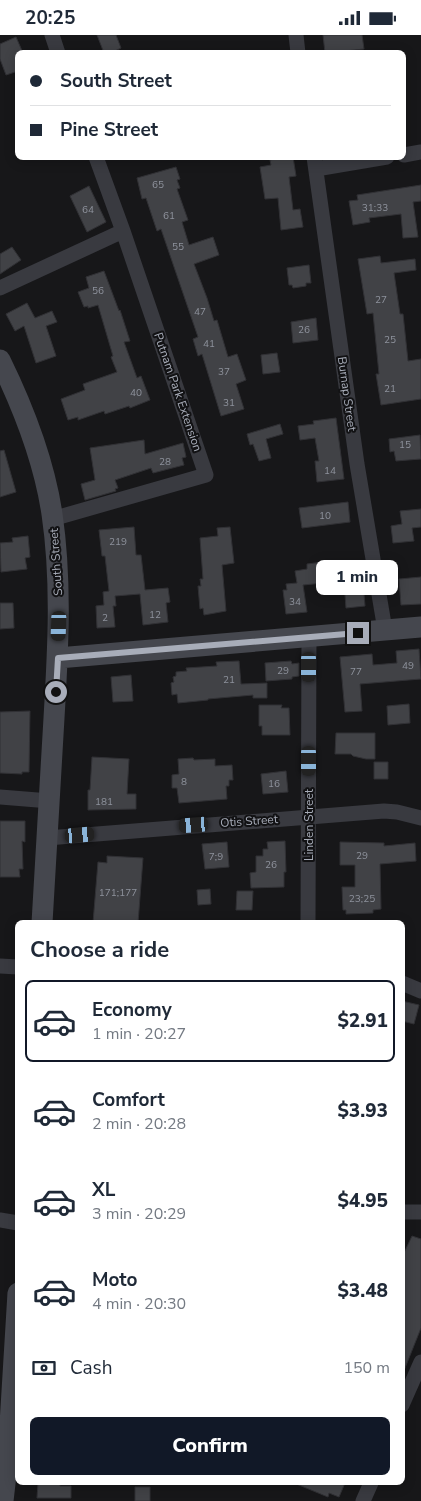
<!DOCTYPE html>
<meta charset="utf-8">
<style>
:root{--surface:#fff;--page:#f2f2f3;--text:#1f2937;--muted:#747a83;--line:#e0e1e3;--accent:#111827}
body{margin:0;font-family:"Nunito Sans",sans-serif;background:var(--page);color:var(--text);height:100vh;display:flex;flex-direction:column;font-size:19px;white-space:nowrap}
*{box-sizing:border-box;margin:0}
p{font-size:16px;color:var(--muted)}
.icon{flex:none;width:28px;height:28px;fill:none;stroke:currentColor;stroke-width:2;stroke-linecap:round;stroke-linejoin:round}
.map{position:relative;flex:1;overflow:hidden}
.details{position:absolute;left:15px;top:885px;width:390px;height:565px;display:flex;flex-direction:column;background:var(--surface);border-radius:8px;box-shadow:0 2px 12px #0003}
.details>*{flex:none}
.hud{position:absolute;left:15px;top:15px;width:391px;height:110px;border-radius:8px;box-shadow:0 2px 12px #0003;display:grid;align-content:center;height:110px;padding:0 15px;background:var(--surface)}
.end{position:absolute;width:22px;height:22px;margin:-11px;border:6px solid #a8adb9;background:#111;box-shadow:0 0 0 2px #111}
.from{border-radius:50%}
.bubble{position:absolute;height:35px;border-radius:8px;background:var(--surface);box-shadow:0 2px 12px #0003;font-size:16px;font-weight:800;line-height:35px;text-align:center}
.car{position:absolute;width:15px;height:30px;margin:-15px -8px;border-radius:6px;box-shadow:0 0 4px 1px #0007;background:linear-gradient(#222 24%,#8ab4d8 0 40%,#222 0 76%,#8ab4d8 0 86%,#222 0)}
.hud b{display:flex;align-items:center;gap:18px;height:48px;font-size:19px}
.hud b+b{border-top:1px solid var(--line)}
.hud i{width:12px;height:12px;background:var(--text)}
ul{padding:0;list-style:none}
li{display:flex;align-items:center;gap:15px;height:82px;margin:0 10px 8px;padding:0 5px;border:2px solid transparent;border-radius:8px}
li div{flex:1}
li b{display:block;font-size:19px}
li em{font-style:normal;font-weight:800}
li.selected{border-color:var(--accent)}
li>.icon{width:45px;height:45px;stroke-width:1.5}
h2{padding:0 15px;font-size:22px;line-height:60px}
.pay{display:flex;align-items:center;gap:12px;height:55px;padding:0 15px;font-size:19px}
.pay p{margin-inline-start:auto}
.cta{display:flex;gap:10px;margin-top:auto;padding:10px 15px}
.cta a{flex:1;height:58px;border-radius:8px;background:var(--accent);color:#fff;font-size:20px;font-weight:800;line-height:58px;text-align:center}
.status{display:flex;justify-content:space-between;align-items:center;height:35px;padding:0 25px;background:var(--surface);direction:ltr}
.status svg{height:14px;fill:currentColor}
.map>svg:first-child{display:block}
.building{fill:#414246;stroke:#313135}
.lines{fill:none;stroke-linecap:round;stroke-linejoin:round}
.street{stroke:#393a40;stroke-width:15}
.secondary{stroke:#45474e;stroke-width:21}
.route{stroke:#a8adb9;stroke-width:6}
.labels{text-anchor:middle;stroke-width:4;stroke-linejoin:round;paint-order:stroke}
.number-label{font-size:10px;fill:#8e929c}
.street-label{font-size:12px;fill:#a8adb9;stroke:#121214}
</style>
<div class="status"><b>20:25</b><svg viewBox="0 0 49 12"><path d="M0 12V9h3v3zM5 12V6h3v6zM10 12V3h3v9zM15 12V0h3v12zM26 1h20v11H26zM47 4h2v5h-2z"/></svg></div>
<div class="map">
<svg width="421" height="1466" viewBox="0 0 421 1466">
<rect width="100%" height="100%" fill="#171719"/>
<path class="building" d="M97,0h19l5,13 -10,5h-7z
M323,0h39l2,14 -39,4z
M16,2l7,16h-5v18l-12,4 -6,-16v-15z
M286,122h7l3,19 -7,1 4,33 7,-1 3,18 -22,3 -3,-32 -13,1 -5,-32 11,-2 -1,-5z
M176,132l4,12 -3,1 3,8 -3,1 11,31 -6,2 7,23 24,-8 6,18 -25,9 13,34 7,23 3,-1 11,37 9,-3 9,26 -10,4 8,25 -23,7 -19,-62 -4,2 -5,-17 5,-2 -37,-108 -4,2 -11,-33 -4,1 -5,-21z
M421,150v16l-8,1 5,35 -15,1 -2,-24 -32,4 1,4 -17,3 -4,-24 9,-1 -1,-5z
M89,151l17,36 -19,10 -17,-36z
M12,212l9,13 -21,14v-20z
M380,221l1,7 34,-4 1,11 -22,3 6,41h3l5,47 13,-2v40l-40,6 -5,-31h3l-6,-61 -6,1 -9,-55z
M309,230l2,18h-5v3l-13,2 -1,-3h-3l-2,-17z
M104,236l15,40 1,-1 10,31 -6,1 13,36 4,-2 9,24 -20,8 -1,-2 -24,8 -1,-3 -26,9v-3l-10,3 -7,-21 24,-9 -2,-6 34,-12 -6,-15 2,-1 -15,-51 -10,3v-2l-4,1 -6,-15 11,-4 -3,-11z
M27,268l8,15 17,-7 5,11 -11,4 10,30 -20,7 -12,-37 -9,5 -9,-17z
M316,283l2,22 -25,3 -2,-21z
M277,318l3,19 -17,2 -2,-19z
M336,383l8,61 -27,3 -2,-21h4l-4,-23 -15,2 -2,-14 16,-2 -1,-3z
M280,389l3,10 -17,5 5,19 -12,3 -6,-17 -3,1 -3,-11z
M420,400l1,24 -25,2 -2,-10 -4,1 -1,-13z
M144,405l1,14 38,-11 3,14 -4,1 2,7 -31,8 -2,-5 -36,12 3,8 -3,1 1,2 -31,9 -4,-16 14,-4 -5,-32z
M4,415l12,42 -16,5v-46z
M348,467l2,20 -48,6 -3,-20z
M421,474v18l-9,1 2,13 -21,2 -2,-17 11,-2 -2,-13z
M134,492l2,28h5l4,35 23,-2 2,14 -4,1 2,19 -25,3 -3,-31 -25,2 1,10h-3l2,21 -18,1 -1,-22 8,-1 -1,-13 6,-1 -4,-35h-3l-3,-26z
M230,492l4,36 -12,2 4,46 -22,4 -1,-7 -3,1 -2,-23h3l-1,-7h3l-3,-41 18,-2 -1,-8z
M28,501l2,21 -5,1 2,11 -26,3 -1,-29 13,-1 -1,-4z
M323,527l1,6 40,-3 4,28 -4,1 1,12 -19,2 -2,-27 -41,4 4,27 -21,2 -3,-24h4l-1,-6 11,-1 -2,-12 12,-2v-5z
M421,542v27l-20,1 -2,-26z
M0,568h13l1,25 -14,1z
M419,614l2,30 -61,5 2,27 -17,1 -5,-55 32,-3 1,11 24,-2 -1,-12z
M239,626l2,23 26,-1v15h-14v-3l-45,4v1l-30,3 -1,-9 -5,1 -1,-12 3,-1 -1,-5 3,-1v-4l11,-1 -1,-3 31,-2 -1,-4z
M291,626l1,3 7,-1v13l-7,1v2l-26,2 -1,-18z
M131,640l2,26 -20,1 -2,-25z
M409,669l1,19 -22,2 -1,-19z
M259,670h23l-1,3h8l1,27h-28v-9h-3z
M30,676l-1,61h-7v2l-22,-1v-61z
M336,698h39v26h-9l-13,-3 -2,-2h-16z
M92,722l37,2 -2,35h9v15l-48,1v-20h2z
M193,723l1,2 21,-1v7l17,-1 1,15h-4v6h-3l1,13 -48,4 -2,-15h-5v-13l7,-1 -1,-15z
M374,727h14v17h-14z
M286,736l2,21 -25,2 -2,-20z
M0,786h25v21l-3,-1 1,28h-4l1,8h-20z
M285,806l1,31h-2v15l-33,1 -1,-15 6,-1v-16h7v-7h5l-1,-7z
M227,807l2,25 -24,2 -3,-25z
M340,807l44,1v3l31,-3 1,18 -36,3 1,45 -8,1v3l-27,1v-4h-3l-1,-23h13v-22h-15z
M107,821l36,2 -5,65h-45l5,-61 9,1z
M210,854l1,15 -13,1 -1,-15z
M237,856h16l-1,19h-16z
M402,966l17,4 -5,19 -12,-3z
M412,1201l9,3v89l-18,45 -1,-116z
M38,1448h22v3h11v12h-34z
M294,1448h51l-6,14 -10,-4 -1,4z
M135,1452h15v14h-15z"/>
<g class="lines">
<path class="street" d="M52,0l6,18
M296,0l2,18
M404,120l17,-3
M314,122l43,307 28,166
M316,134l71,-12
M0,253l123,-57
M52,484l154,-44 -83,-244 -27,-74
M0,762l50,4
M47,803l337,-27 13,1 24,6
M308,888l1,-286
M0,931l18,1
M402,948l19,8
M402,1177h19
M0,1185l18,3
M402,1370l19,-43
M363,1466l8,-18"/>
<path class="secondary" d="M0,325c24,49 44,100 52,154 10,68 6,136 2,204 -4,68 -8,136 -12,205
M58,623l363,-31
M3,1466l5,-44 10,-164"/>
</g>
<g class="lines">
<path class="route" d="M56,657l2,-34 300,-25"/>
</g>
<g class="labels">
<g class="number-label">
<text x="158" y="153">65</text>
<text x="375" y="176">31;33</text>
<text x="88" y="178">64</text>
<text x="169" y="184">61</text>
<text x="178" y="215">55</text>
<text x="98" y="259">56</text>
<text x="381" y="268">27</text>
<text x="200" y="280">47</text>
<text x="304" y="298">26</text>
<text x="390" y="308">25</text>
<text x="209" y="312">41</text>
<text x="224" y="340">37</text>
<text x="390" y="357">21</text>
<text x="136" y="361">40</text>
<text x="229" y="371">31</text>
<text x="405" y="413">15</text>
<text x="165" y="430">28</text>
<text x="330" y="439">14</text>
<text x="325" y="484">10</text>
<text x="118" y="510">219</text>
<text x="295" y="570">34</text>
<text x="155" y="583">12</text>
<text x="105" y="586">2</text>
<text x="408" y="634">49</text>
<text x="283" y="639">29</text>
<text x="356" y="640">77</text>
<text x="229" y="648">21</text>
<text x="184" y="750">8</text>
<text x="274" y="752">16</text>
<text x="104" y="770">181</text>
<text x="362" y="824">29</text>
<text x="216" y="825">7;9</text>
<text x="271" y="833">26</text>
<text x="118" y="861">171;177</text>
<text x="362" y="867">23;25</text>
</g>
<g class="street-label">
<text transform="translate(178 357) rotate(71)" y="4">Putnam Park Extension</text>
<text transform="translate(347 359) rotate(82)" y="4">Burnap Street</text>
<text transform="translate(56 527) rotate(-94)" y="4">South Street</text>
<text transform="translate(249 786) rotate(-4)" y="4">Otis Street</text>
<text transform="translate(309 790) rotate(-90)" y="4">Linden Street</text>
</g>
</g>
</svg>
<i class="end from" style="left:56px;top:657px"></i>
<i class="end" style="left:358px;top:598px"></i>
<div class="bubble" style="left:316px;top:525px;width:82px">1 min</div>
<i class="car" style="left:59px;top:591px;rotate:182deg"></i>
<i class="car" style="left:309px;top:632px;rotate:180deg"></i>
<i class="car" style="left:309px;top:726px;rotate:180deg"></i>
<i class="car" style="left:194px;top:790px;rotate:266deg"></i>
<i class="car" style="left:80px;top:800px;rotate:85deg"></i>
<div class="hud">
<b><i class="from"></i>South Street</b>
<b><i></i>Pine Street</b>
</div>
<section class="details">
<h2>Choose a ride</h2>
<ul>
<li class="selected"><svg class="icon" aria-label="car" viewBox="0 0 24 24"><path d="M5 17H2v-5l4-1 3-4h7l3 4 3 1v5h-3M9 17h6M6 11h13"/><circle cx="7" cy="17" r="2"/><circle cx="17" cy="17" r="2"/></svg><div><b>Economy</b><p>1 min · 20:27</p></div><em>$2.91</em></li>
<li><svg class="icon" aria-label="car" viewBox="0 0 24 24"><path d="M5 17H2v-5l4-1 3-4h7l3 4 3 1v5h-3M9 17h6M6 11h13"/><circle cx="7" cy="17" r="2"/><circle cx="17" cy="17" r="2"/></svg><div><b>Comfort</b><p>2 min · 20:28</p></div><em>$3.93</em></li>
<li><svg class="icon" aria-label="car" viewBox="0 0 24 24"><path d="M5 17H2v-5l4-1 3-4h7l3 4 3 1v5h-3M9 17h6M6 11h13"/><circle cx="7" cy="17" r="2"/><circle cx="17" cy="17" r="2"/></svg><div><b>XL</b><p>3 min · 20:29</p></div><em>$4.95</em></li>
<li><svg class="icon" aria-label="car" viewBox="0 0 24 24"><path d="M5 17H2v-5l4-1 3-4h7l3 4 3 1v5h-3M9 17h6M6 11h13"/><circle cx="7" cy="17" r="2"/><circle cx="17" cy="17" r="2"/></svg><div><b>Moto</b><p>4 min · 20:30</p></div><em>$3.48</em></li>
</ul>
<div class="pay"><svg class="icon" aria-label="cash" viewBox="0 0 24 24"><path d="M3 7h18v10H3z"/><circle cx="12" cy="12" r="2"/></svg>Cash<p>150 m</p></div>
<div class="cta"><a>Confirm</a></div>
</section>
</div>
